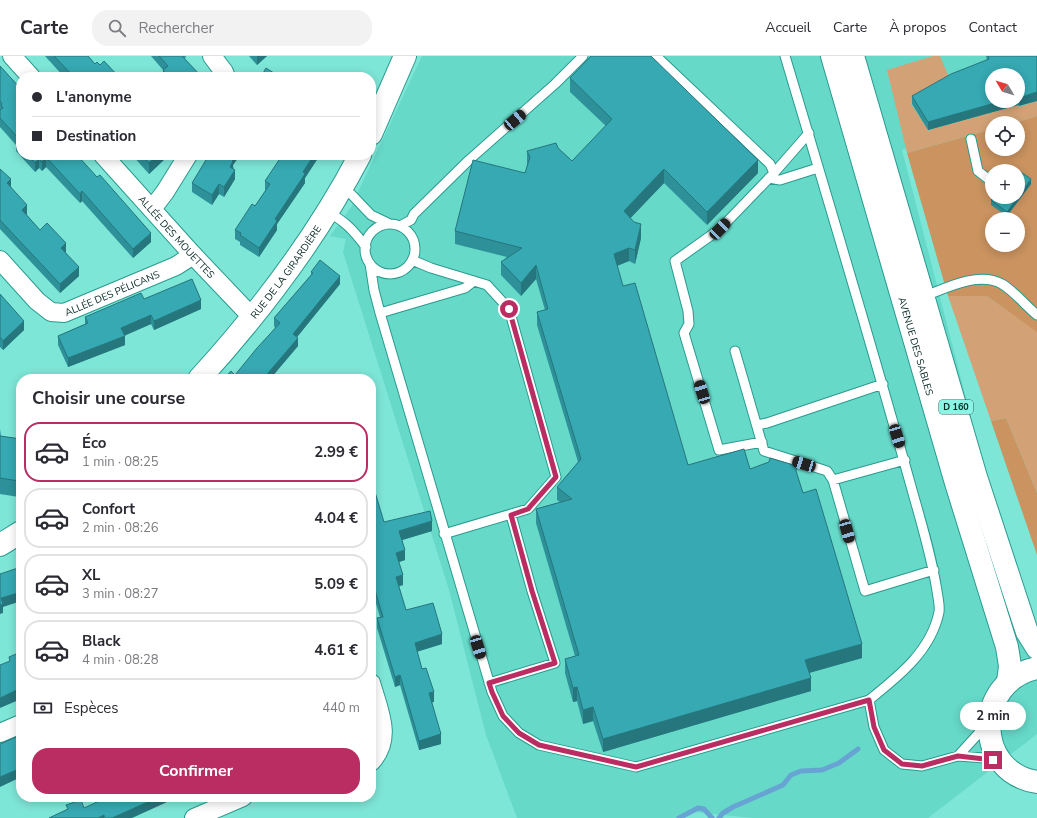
<!DOCTYPE html>
<html lang="fr">
<meta charset="utf-8">
<style>
:root{--surface:#fff;--page:#f2f2f3;--text:#2b2b33;--muted:#7c7c81;--line:#e1e1e2;--accent:#ba2d62}
body{margin:0;font-family:"Nunito Sans",sans-serif;background:var(--page);color:var(--text);height:100vh;display:flex;flex-direction:column;font-size:15px;white-space:nowrap}
*{box-sizing:border-box;margin:0}
p{font-size:13px;color:var(--muted)}
.icon{flex:none;width:22px;height:22px;fill:none;stroke:currentColor;stroke-width:2;stroke-linecap:round;stroke-linejoin:round}
.map{position:relative;flex:1;overflow:hidden}
.panel{position:absolute;left:16px;top:318px;width:360px;height:428px;display:flex;flex-direction:column;background:var(--surface);border-radius:16px;box-shadow:0 2px 10px #0003}
.panel>*{flex:none}
.hud{position:absolute;left:16px;top:16px;width:360px;height:88px;border-radius:16px;box-shadow:0 2px 10px #0003;display:grid;align-content:center;height:88px;padding:0 16px;background:var(--surface)}
.needle{width:26px;rotate:308deg}
.fabs{position:absolute;left:985px;top:12px;display:grid;gap:8px}
.fabs a{display:grid;place-items:center;width:40px;height:40px;border-radius:50%;background:var(--surface);box-shadow:0 2px 10px #0003;font-size:20px}
.end{position:absolute;width:18px;height:18px;margin:-9px;border:5px solid #ba2d62;background:#fff;box-shadow:0 0 0 2px #fff}
.from{border-radius:50%}
.bubble{position:absolute;height:28px;border-radius:14px;background:var(--surface);box-shadow:0 2px 10px #0003;font-size:13px;font-weight:700;line-height:28px;text-align:center}
.car{position:absolute;width:12px;height:24px;margin:-12px -6px;border-radius:5px;box-shadow:0 0 3px 1px #0007;background:linear-gradient(#222 24%,#8ab4d8 0 40%,#222 0 76%,#8ab4d8 0 86%,#222 0)}
.hud b{display:flex;align-items:center;gap:14px;height:38px;font-size:15px}
.hud b+b{border-top:1px solid var(--line)}
.hud i{width:10px;height:10px;background:var(--text)}
ul{padding:0;list-style:none}
li{display:flex;align-items:center;gap:12px;height:60px;margin:0 8px 6px;padding:0 8px;border:2px solid var(--line);border-radius:16px}
li div{flex:1}
li b{display:block;font-size:15px}
li em{font-style:normal;font-weight:700}
li.active{border-color:var(--accent)}
li>.icon{width:36px;height:36px;stroke-width:1.5}
h2{padding:0 16px;font-size:18px;line-height:48px}
.pay{display:flex;align-items:center;gap:10px;height:44px;padding:0 16px;font-size:15px}
.pay p{margin-inline-start:auto}
.cta{display:flex;gap:8px;margin-top:auto;padding:8px 16px}
.cta a{flex:1;height:46px;border-radius:16px;background:var(--accent);color:#fff;font-size:16px;font-weight:700;line-height:46px;text-align:center}
header{display:flex;align-items:center;gap:24px;box-sizing:border-box;height:56px;padding:0 20px;background:var(--surface);border-bottom:1px solid var(--line)}
header strong{font-size:19px}
nav{display:flex;gap:22px;margin-inline-start:auto;font-size:14px}
.search{width:280px;height:36px;background:var(--page);display:flex;align-items:center;gap:10px;box-sizing:border-box;padding:0 14px;border-radius:16px;color:var(--muted);font-size:15px}
.map>svg:first-child{display:block}
.built{fill:#66d9c9;fill-rule:evenodd}
.green{fill:#d2a276}
.forest{fill:#ca9360;fill-rule:evenodd}
.lines{fill:none;stroke-linecap:round;stroke-linejoin:round}
.stream{stroke:#67a4d4;stroke-width:5}
.lane-casing{stroke:#299b8e;stroke-width:11}
.street-casing{stroke:#299b8e;stroke-width:20}
.secondary-casing{stroke:#299b8e;stroke-width:24}
.primary-casing{stroke:#299b8e;stroke-width:24}
.lane{stroke:#fff;stroke-width:9}
.street{stroke:#fff;stroke-width:18}
.secondary{stroke:#fff;stroke-width:22}
.primary{stroke:#fff;stroke-width:22}
.wall{fill:#2e9199}
.shaded-wall{fill:#26767d}
.building{fill:#36a9b2;stroke:#26767d}
.route{stroke:#ba2d62;stroke-width:5}
.labels{text-anchor:middle;stroke-width:3;stroke-linejoin:round;paint-order:stroke}
.shield{fill:#8bf4e4;stroke:#2b635b;stroke-width:1}
.shield-label{font-size:9px;font-weight:bold;fill:#022520}
.street-label{font-size:10px;fill:#022520;stroke:#8bf4e4}
</style>
<header>
<strong>Carte</strong>
<div class="search"><svg class="icon" aria-label="search" viewBox="0 0 24 24"><circle cx="10" cy="10" r="6"/><path d="M15 15l6 6"/></svg>Rechercher</div>
<nav><a>Accueil</a><a>Carte</a><a>À propos</a><a>Contact</a></nav>
</header>
<div class="map">
<svg width="1037" height="762" viewBox="0 0 1037 762">
<rect width="100%" height="100%" fill="#7ee6d7"/>
<path class="built" d="M422,0h615v56l-45,11v2l-90,25 135,523v61l-109,84h-175l-61,-6 -15,6h-160l-31,-83 -37,-145 -106,-338 3,-13 -16,-3 24,-33 2,-7zM992,19h26v26h-26z"/>
<path class="green" d="M933,0h7l11,26 -40,22 18,27 3,-2 86,-24 1,2 18,-6v15l-23,7h-22v6l-85,24 -20,-83z
M948,240h39l50,35v162l-31,-75 -15,3z"/>
<path class="forest" d="M1037,60v216l-50,-36h-39l-41,-143 85,-24v20h26v-26h-4zM992,115h26v26h-26zM992,163h26v26h-26z
M1006,362l31,75v62l-46,-134z"/>
<g class="lines">
<path class="stream" d="M679,762l19,-10 6,1 8,9
M719,762l4,-5 10,-6 50,-22 8,-10 10,-4 21,-1 17,-7 19,-14"/>
<g class="lane-casing">
<path id="lane" d="M656,0l114,108 4,9
M971,83l7,32 14,11
M769,122l11,2 38,-12
M343,132l9,7 19,20 19,9
M328,156c18,10 26,19 38,35
M365 193a25 25 0 1 1 50 0a25 25 0 1 1-50 0Z
M400,170l11,-6 3,-6 55,-54 86,-76 28,-28
M412,204l19,8 56,17 22,24 47,168 -28,32 -84,25
M370,208l4,26 6,23 112,379 11,24 16,17 20,12 97,22 233,-67c30,-24 62,-49 70,-88 1,-6 -1,-14 -2,-21 -5,-32 -14,-63 -23,-94 -41,-148 -85,-294 -129,-441
M923,241c23,-9 55,-26 79,-13 12,7 24,22 35,31
M380,257l85,-25 9,-7
M735,295l29,100 63,20 6,9 32,111 69,-21
M757,369l10,-2 116,-39
M762,386l-43,8 -35,-117 5,-9 -1,-13 -13,-50 45,-32 54,-56 35,-40
M833,424l72,-20
M489,627l66,-20 -23,-72 -21,-76
M869,644l5,27 10,23 18,14 20,2 36,-10 26,2 14,3
M958,700l20,-22 8,-11"/>
</g>
<g class="street-casing">
<g id="street">
<path d="M12,0l19,21"/>
<path d="M212,0l12,16 2,5"/>
<path id="s1" d="M103,99l90,100 59,62"/>
<path d="M152,153l13,-17 23,-37"/>
<path id="s2" d="M0,204l37,41 14,11 13,1 112,-47 17,-11"/>
<path d="M371,627c8,28 22,55 0,79"/>
<path d="M0,677l21,-9"/>
<path d="M194,762l49,-21"/>
</g>
</g>
<g class="secondary-casing">
<g id="secondary">
<path d="M371,78l34,-78"/>
<path id="s3" d="M199,323c62,-68 118,-142 161,-224"/>
<path d="M0,489l21,-13"/>
</g>
</g>
<g class="primary-casing">
<g id="primary">
<path id="s4" d="M832,0l124,427 51,164 3,19 -2,16"/>
<path d="M853,0l123,421 51,155 10,16"/>
<path d="M1037,612c-63,13 -64,104 0,114"/>
</g>
</g>
<use href="#lane" class="lane"/>
<use href="#street" class="street"/>
<use href="#secondary" class="secondary"/>
<use href="#primary" class="primary"/>
</g>
<path class="wall" d="M45,0h43l7,8 5,1 19,12h-55z
M151,0h35l-1,3 16,18h-38v-7z
M249,0h18l-10,9z
M986,0h51l-18,50 -1,-1 -90,25 -16,-26v-8l75,-36z
M0,10l21,23v66h56l74,87 -18,16 -51,-57 -2,2 -34,-36 -4,4 -3,-3 -4,4 -19,-21v-6l-16,-18z
M570,22l188,95 -51,52 -43,-42 -34,35 11,20 -6,26 -6,-3 -12,5 6,20 65,179 62,4 47,6 6,18 59,165 -53,15 2,18 -208,61 -10,-31 -10,3 -6,-23 -4,1 -8,-29v-14l10,-3 -39,-133v-14l24,-7 -3,-2v-13l21,-25 -41,-137v-13l8,-2 -9,-31 -15,17 -20,-21v-13l6,-5 -52,-13v-13l70,-58 2,-7v-15l31,-3 14,13 34,-35 -36,-34z
M132,99h35v2l-18,17z
M209,99h31l-7,10 2,14 -11,18 -5,-3 -7,11 -20,-13v-9z
M286,99h34l-15,23v5l-28,41v6l-18,27 -19,-12v-3l-5,-3v-9l20,-24 11,-16h-1v-9z
M0,113l27,45h-1l14,16 26,23 13,23 -19,17 -60,-64z
M1031,128l-24,32 -16,-11v-5z
M311,216l29,12 -43,53 1,9 -28,33h-46l11,-4 40,-47 -1,-2v-8l37,-43z
M0,238l24,36 -21,20 -3,-3z
M144,243l57,10 -47,21 -3,-6 -27,12 1,9 -57,22 -10,-22v-9l27,-12v-7z
M0,373l1,7 20,3v52l-2,6 -19,-3z
M371,423l13,43 48,9 -30,9 3,20 -6,2 4,23 -4,1 7,24 36,34 -25,8 5,17 12,33h-2l9,42 -22,6 -19,-65 -5,2 -18,-59v-10l3,-1 -9,-30z"/>
<path class="shaded-wall" d="M257,0h10l-10,9z
M1037,35v10l-18,5v-8z
M1018,40v9l-90,25v-8l74,-21h16z
M158,99h9v2l-18,17v-11z
M234,99h6l-7,10v5l-3,-3 1,-8z
M314,99h6l-15,23v5l-28,41v6l-18,27v-9l16,-29 28,-47z
M46,101v10l-4,4v-9z
M39,103v9l-4,4v-9z
M758,104v13l-51,52v-13z
M664,113v14l-40,42v-14z
M235,114v9l-11,18v-10z
M11,123v10l-4,-6z
M1031,123v5l-24,32v-4z
M219,128v10l-7,11v-10z
M82,135v10l-2,2v-9z
M27,149v9l-5,5v-9z
M641,168v14l-6,26v-14z
M151,177v9l-18,16v-9z
M66,187v10l-5,4v-9z
M629,192v13l-15,6v-13z
M536,209v14l-15,17v-13z
M79,211v9l-19,17v-9z
M340,220v8l-47,58v-8z
M201,244v9l-47,21v-9z
M151,259v9l-30,13v-9z
M24,265v9l-21,20v-9z
M125,280v9l-57,22v-9z
M298,282v8l-28,33h-7z
M21,419v16l-2,6v-16z
M432,465v10l-33,10v-10z
M405,494v10l-9,3v-10z
M403,519v10l-7,2v-10z
M21,536v9l-18,6v6l-3,1v-9l1,-7z
M442,578v10l-27,8v-9z
M862,588v14l-57,16v-14z
M400,619v10l-5,2v-10z
M811,622v13l-208,61v-13z
M577,631v14l-4,1v-14z
M21,632v11l-21,9v-10z
M434,636v10l-5,1v-10z
M593,651v14l-10,3v-14z
M441,678v10l-22,6v-9z
M21,712v9l-21,10v-10z
M159,741h17v1l-44,20h-20z
M104,759v3h-6z"/>
<path class="building" d="M54,0h34l7,8 2,-2 3,3 4,-4 15,16h-45z
M159,0h23l19,20 -2,1h-30l-6,-7 5,-4z
M591,0h60l107,104 -51,52 -43,-43 -40,42 10,11 7,2 -6,26 -6,-2 -15,6 9,32 12,-3 53,182 56,-16 6,20 19,-7 1,-4 27,8 -1,5 7,22 13,-4 46,155 -57,16 6,18 -208,61 -10,-32 -10,3 -6,-23 -4,1 -8,-29 14,-4 -43,-146 36,-10 -15,-12 24,-28 -44,-147 11,-3 -12,-44 -15,18 -20,-21 21,-14 -67,-17 18,-71 52,13 5,-16 -3,-6 29,-8 2,5 14,13 40,-42 -42,-41z
M988,0h49v36l-18,6 -1,-2v-21h-26v26h10l-74,21 -16,-26 39,-22 38,-15z
M0,10l21,23v58l-5,-6 3,-2 -19,-21v-8l3,-2 -2,-3 1,-1 -2,-3z
M266,12l14,9h-19z
M28,99h49l20,22 3,-2 51,58 -18,16 -51,-58 -2,3 -34,-37 -4,5 -3,-3 -4,4z
M141,99h17l-9,8z
M209,99h25l-3,4 2,2 -3,6 5,3 -11,17 -5,-3 -7,11 -20,-12z
M286,99h28l-11,17 2,2 -30,45 2,2 -18,27 -19,-13 1,-2 -6,-3 17,-26 3,2 15,-22 -5,-3 16,-24 2,2z
M1015,112l16,11 -24,33 -16,-12 3,-3h24v-26h-5z
M0,113l11,10 -4,4 20,22 -5,5 18,20 7,-7 19,20 -5,5 18,19 -19,17 -60,-64z
M320,204l20,16 -47,58 5,4 -35,41h-39l7,-8 4,4 22,-27 23,-25 -6,-5 39,-45 -2,-1z
M192,223l9,21 -47,21 -3,-6 -30,13 4,8 -57,22 -10,-22 30,-13 -3,-6 56,-24 3,6z
M0,238l24,27 -21,20 -3,-4z
M0,380l21,3v36l-2,6 -19,-3z
M371,423l13,43 46,-11 2,10 -33,10 6,19 -9,3 7,22 -7,2 10,33 27,-7 9,31 -27,9 7,26 4,-1 8,24 -5,1 12,41 -22,7 -19,-66 -5,2 -18,-59 6,-1 -12,-40z
M21,511v25l-20,6 2,6 -3,1v-31z
M21,596v36l-21,10v-33l10,-4 -1,-4z
M21,679v33l-21,9v-33z
M108,741h51l-47,21h-7l-1,-3 -6,3h-49l19,-9 -2,-4 15,-5 3,8z"/>
<g class="lines">
<path class="route" d="M509,253l47,168 -28,32 -17,6 21,76 23,72 -66,20 3,9 11,24 16,17 20,12 97,22 233,-67 5,27 10,23 18,14 20,2 36,-10 35,4"/>
</g>
<g class="labels">
<rect class="shield" x="939" y="344" width="34" height="14" rx="3"/>
<g class="shield-label">
<text x="956" y="354">D 160</text>
</g>
<g class="street-label">
<text dy="4" stroke="none"><textPath href="#s1" startOffset="110">ALLÉE DES MOUETTES</textPath></text>
<text dy="4" stroke="none"><textPath href="#s3" startOffset="138">RUE DE LA GIRARDIÈRE</textPath></text>
<text dy="4" stroke="none"><textPath href="#s2" startOffset="138">ALLÉE DES PÉLICANS</textPath></text>
<text dy="4" stroke="none"><textPath href="#s4" startOffset="302">AVENUE DES SABLES</textPath></text>
</g>
</g>
</svg>
<div class="fabs">
<a><svg class="needle" viewBox="-14 -14 28 28"><path d="M0-13l5 13h-10z" fill="#e53935"/><path d="M0 13l5-13h-10z" fill="#7c7c81"/></svg></a>
<a><svg class="icon" aria-label="locate" viewBox="0 0 24 24"><circle cx="12" cy="12" r="6"/><path d="M12 2v4M12 18v4M2 12h4M18 12h4"/></svg></a>
<a>+</a>
<a>−</a>
</div>
<i class="end from" style="left:509px;top:253px"></i>
<i class="end" style="left:993px;top:704px"></i>
<div class="bubble" style="left:960px;top:646px;width:66px">2 min</div>
<i class="car" style="left:515px;top:64px;rotate:50deg"></i>
<i class="car" style="left:720px;top:173px;rotate:44deg"></i>
<i class="car" style="left:702px;top:336px;rotate:343deg"></i>
<i class="car" style="left:897px;top:380px;rotate:163deg"></i>
<i class="car" style="left:804px;top:408px;rotate:287deg"></i>
<i class="car" style="left:847px;top:475px;rotate:164deg"></i>
<i class="car" style="left:478px;top:591px;rotate:163deg"></i>
<div class="hud">
<b><i class="from"></i>L'anonyme</b>
<b><i></i>Destination</b>
</div>
<section class="panel">
<h2>Choisir une course</h2>
<ul>
<li class="active"><svg class="icon" aria-label="car" viewBox="0 0 24 24"><path d="M5 17H2v-5l4-1 3-4h7l3 4 3 1v5h-3M9 17h6M6 11h13"/><circle cx="7" cy="17" r="2"/><circle cx="17" cy="17" r="2"/></svg><div><b>Éco</b><p>1 min · 08:25</p></div><em>2.99 €</em></li>
<li><svg class="icon" aria-label="car" viewBox="0 0 24 24"><path d="M5 17H2v-5l4-1 3-4h7l3 4 3 1v5h-3M9 17h6M6 11h13"/><circle cx="7" cy="17" r="2"/><circle cx="17" cy="17" r="2"/></svg><div><b>Confort</b><p>2 min · 08:26</p></div><em>4.04 €</em></li>
<li><svg class="icon" aria-label="car" viewBox="0 0 24 24"><path d="M5 17H2v-5l4-1 3-4h7l3 4 3 1v5h-3M9 17h6M6 11h13"/><circle cx="7" cy="17" r="2"/><circle cx="17" cy="17" r="2"/></svg><div><b>XL</b><p>3 min · 08:27</p></div><em>5.09 €</em></li>
<li><svg class="icon" aria-label="car" viewBox="0 0 24 24"><path d="M5 17H2v-5l4-1 3-4h7l3 4 3 1v5h-3M9 17h6M6 11h13"/><circle cx="7" cy="17" r="2"/><circle cx="17" cy="17" r="2"/></svg><div><b>Black</b><p>4 min · 08:28</p></div><em>4.61 €</em></li>
</ul>
<div class="pay"><svg class="icon" aria-label="cash" viewBox="0 0 24 24"><path d="M3 7h18v10H3z"/><circle cx="12" cy="12" r="2"/></svg>Espèces<p>440 m</p></div>
<div class="cta"><a>Confirmer</a></div>
</section>
</div>
